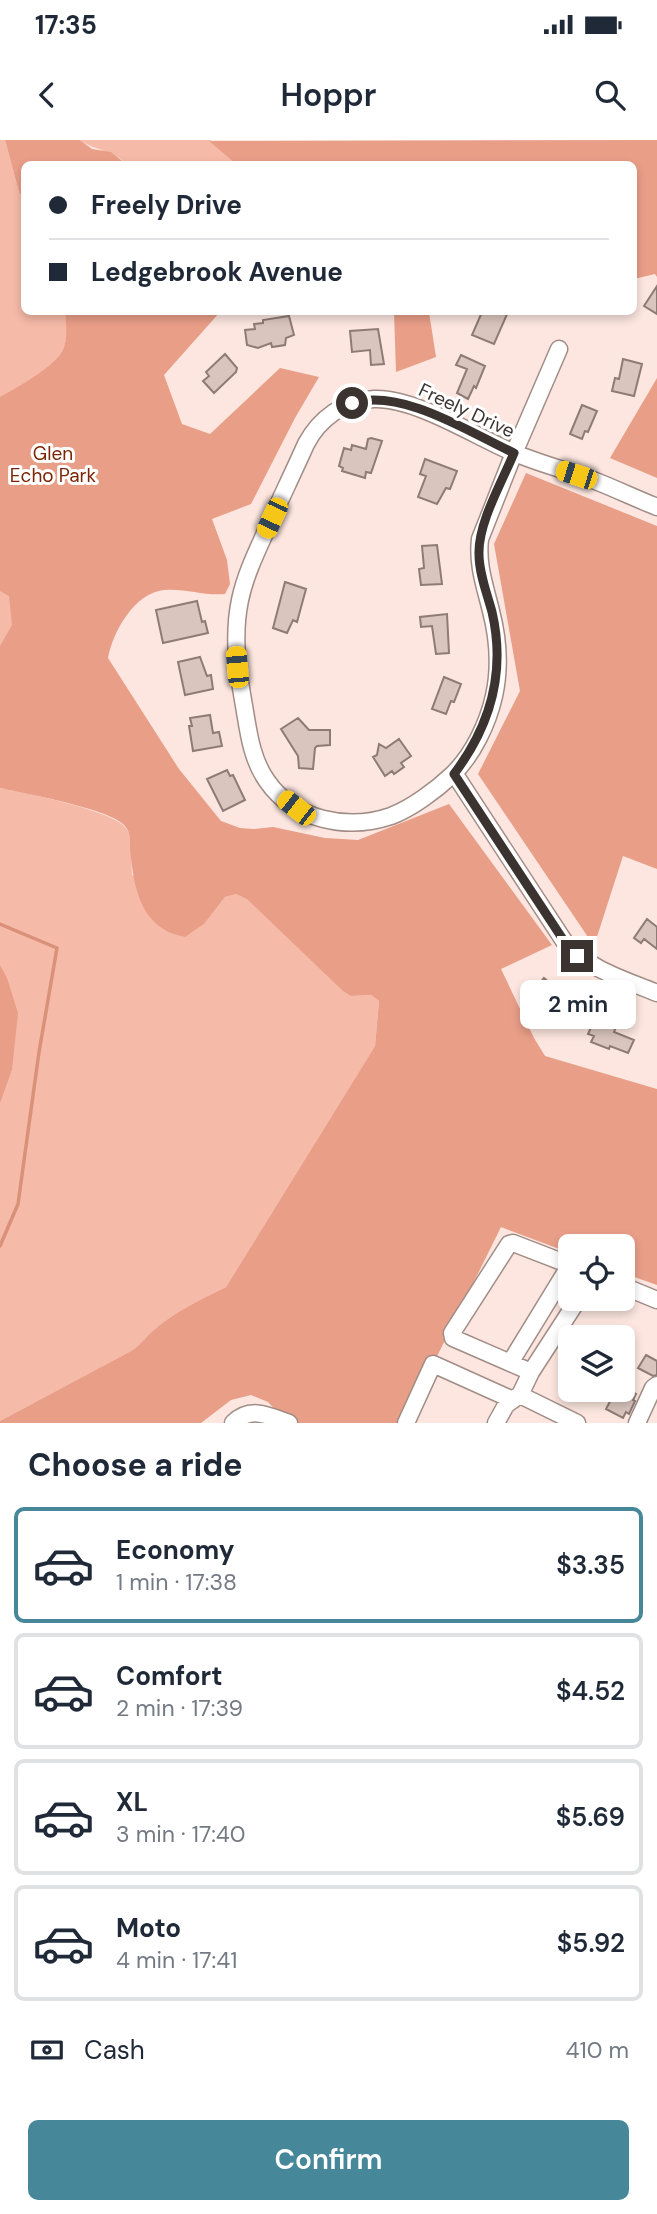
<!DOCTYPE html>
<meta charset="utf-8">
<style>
:root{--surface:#fff;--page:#f6f6f7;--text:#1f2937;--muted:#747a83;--line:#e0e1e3;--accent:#468799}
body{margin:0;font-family:"DM Sans",sans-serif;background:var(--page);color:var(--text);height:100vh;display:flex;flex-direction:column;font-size:26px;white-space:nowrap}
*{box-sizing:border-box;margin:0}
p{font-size:23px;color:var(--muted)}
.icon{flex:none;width:38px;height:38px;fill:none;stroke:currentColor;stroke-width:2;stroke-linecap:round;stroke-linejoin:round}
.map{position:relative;height:1283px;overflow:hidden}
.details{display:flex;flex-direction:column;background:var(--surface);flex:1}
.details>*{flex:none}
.hud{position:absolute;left:21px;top:21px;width:616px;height:154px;border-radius:10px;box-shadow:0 4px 10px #0003;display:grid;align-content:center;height:154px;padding:0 28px;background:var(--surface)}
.controls{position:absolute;left:558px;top:1094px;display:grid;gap:14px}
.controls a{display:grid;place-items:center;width:77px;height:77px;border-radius:10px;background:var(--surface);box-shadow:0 4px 10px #0003;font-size:35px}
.end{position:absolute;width:32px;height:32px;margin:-16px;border:9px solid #3b3330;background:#fff;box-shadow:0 0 0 4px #fff}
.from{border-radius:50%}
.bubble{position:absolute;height:49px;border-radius:10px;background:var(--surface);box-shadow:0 4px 10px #0003;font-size:23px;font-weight:600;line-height:49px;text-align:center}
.car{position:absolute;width:21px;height:42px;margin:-21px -10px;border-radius:9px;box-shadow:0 0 5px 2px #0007;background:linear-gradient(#f5c518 24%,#345 0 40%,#f5c518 0 76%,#345 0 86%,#f5c518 0)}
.hud b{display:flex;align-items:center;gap:24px;height:66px;font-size:26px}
.hud b+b{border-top:2px solid var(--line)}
.hud i{width:18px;height:18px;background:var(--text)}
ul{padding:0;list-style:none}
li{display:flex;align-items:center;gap:21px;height:116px;margin:0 14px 10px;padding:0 14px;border:4px solid var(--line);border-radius:10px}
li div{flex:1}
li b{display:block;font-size:26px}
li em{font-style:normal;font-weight:600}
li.active{border-color:var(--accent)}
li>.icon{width:63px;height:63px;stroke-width:1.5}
h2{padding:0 28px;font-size:32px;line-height:84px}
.pay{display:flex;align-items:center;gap:18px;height:77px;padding:0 28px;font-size:26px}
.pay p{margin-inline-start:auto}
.cta{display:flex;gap:14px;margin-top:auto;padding:14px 28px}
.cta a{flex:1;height:80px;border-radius:10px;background:var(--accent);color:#fff;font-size:28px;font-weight:600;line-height:80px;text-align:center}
.status{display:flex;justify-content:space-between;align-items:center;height:49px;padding:0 35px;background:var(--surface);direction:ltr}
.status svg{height:19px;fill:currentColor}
header{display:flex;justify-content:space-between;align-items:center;height:91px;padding:0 28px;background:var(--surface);font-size:32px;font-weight:600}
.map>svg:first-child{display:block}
.green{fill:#f6baa8}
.forest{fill:#e99e88}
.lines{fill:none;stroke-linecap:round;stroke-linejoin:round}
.stream{stroke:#da917a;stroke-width:3.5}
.building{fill:#dac5be;stroke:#8e7b75;stroke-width:2}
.minor-casing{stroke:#a18d86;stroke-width:19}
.minor{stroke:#fff;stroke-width:16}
.route{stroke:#3b3330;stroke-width:9}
.labels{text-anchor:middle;stroke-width:6;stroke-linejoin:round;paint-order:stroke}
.street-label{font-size:19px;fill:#3b3330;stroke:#fff}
.park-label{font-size:19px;fill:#7b2505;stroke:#fff}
</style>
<div class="status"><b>17:35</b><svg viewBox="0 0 49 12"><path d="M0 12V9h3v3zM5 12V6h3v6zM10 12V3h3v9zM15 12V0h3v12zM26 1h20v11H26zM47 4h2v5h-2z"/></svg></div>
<header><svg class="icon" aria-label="back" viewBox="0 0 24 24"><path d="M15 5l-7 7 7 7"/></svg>Hoppr<svg class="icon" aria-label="search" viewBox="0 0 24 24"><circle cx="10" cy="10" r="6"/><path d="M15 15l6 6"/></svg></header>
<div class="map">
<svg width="657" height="1283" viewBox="0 0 657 1283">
<rect width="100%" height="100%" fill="#fce6df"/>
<path class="green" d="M0,0h5l14,52 5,9v111h41l2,21 -67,361z
M80,0h130l26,24h-110c-12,-14 -31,-13 -46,-24z
M0,648c23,5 120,23 128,43 5,11 3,31 4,44l73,48 20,-26 11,-3 11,4 104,98 20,-1 8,6 -4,45 -149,241c-24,12 -50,24 -71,42 -9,7 -14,16 -24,22l-131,70v-317l12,-34 -12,-62z"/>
<path class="forest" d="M5,0h75l12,9 19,3 15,12h-102v37l-5,-9z
M657,0v137l-2,-3 -21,5v-115h-398l-27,-23z
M65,172h155l-56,63 18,49 28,10 70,-66 39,9 -24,41 -44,86 -39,15 15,41 3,24 -5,10c-21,2 -40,-6 -61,-4 -30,3 -51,42 -56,68l71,111 42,52 19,7 13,1 20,-2 52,11 33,2 91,-36 103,141 -51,24 33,69 11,18 112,33v196l-34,-12v-27h-53v7l-69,-26 -97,196h-116l-20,-21 -17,-7 -20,5 -30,23h-201v-2l131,-70c10,-6 15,-15 24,-22 21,-18 47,-30 71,-42l149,-241 4,-45 -8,-6 -20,1 -8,-5 -96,-92 -11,-5 -11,3 -20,26 -20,14c-6,-2 -14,-3 -20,-7 -28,-16 -32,-52 -35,-81 0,-9 1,-18 -7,-25 -18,-16 -96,-30 -123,-36v-142l12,-21 -3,-29 -9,-5v-194c15,-8 56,-31 63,-47 5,-13 3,-25 2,-38z
M394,172h35l7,45 -40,15z
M657,238v100l-47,-20z
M526,333l131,53v343l-34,-13 -29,90 -116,-172 42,-83 -26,-147z
M0,825l7,13 11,35 -6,57 -12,34z"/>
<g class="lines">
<path class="stream" d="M0,784l57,24 -18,104 -21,152 -18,42"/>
</g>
<path class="building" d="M657,146v28l-13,-8z
M482,172h26l-14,32 -22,-9z
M289,176l5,19 -8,3 -1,7 -13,2 -1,-4 -13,5 -11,-3 -2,-15 10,-1 -1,-5 9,-1v-3z
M378,189l6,35 -13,1 -1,-15 -18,2 -2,-21z
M225,214l12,14 -1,4 -22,21 -11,-12 6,-5 -3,-4z
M461,215l24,11 -9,22 -2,-2 -6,13 -11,-6 10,-24 -11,-4z
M623,219l19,5 -8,32 -22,-5 3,-13 4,1z
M582,265l15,6 -9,21 -3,-1 -3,8 -12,-5z
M371,298l11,3 -11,32 -5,-1 -1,6 -23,-7 1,-3 -4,-2 5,-18 7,2 1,-5 14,4 2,-10z
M425,319l32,12 -7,18 -4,-1 -9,16 -19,-7 8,-21 -6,-2z
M437,405l5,39 -21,1 -2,-16 5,-1 -2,-22z
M285,442l21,7 -9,33 -4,-2 -6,13 -14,-5z
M197,461l5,21 3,-1 3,12 -45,10 -7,-33z
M447,474l2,39 -13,1 -4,-28 -11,1 -1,-10z
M200,517l7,19 4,-1 2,14 -28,6 -7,-33z
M444,537l17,7 -7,18 -3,-1 -5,13 -14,-5z
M210,575l3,18 6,-1 3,14 -29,5 -4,-25h3l-2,-8z
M298,578l11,12h21v15l-13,1 -2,2 -2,21 -14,-1 -1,-12 -17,-27z
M399,599l12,17 -10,7 3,4 -10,7 -2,-3 -7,5 -12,-19 4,-2 2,-11 7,4z
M227,630l3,6 3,-1 12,25 -22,11 -16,-32z
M647,779l10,8v22l-13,-10 -3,4 -7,-5z
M544,838l28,23 -12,17 -7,-6 -2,3 -11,-9 3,-3 -11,-10z
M602,876l16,6 -4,10 20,8 -6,13 -18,-7 -1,3 -18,-7 3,-6 -6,-2 6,-13 5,2z
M646,1215l11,6v14l-4,1 -15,-8z
M623,1247l13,7 -3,6 2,1 -6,13 -3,-2 -3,6 -17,-9 10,-19 7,4z"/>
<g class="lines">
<g class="minor-casing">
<path id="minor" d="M559,209l-45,104 -34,86c-3,26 5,47 11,72 7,27 9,58 3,85 -6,27 -21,59 -42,79 -16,15 -40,33 -61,41 -44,15 -97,4 -124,-35 -17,-24 -19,-54 -24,-81 -6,-34 -10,-66 -3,-100 5,-24 16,-47 26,-69 13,-29 27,-58 40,-87 13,-25 38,-44 68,-45 40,-2 101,37 138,53 28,12 58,19 86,30 20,8 39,17 59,25
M454,633l110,168c25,29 59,38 93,52
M623,1146l34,14
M510,1223l60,-98
M531,1232l-78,-34 -1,-5 57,-89 4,-1 57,22
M233,1283c17,-17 35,-8 56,0
M406,1283l27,-59 80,36
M496,1283l10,-18 12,-9
M577,1283l-57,-28 11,-23 48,-74
M637,1283l16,-35 4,-3"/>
</g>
<use href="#minor" class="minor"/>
</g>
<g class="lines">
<path class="route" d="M352,263c50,-15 117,29 162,50 -12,29 -36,70 -35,101 0,20 8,39 13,58 14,60 -1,113 -38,162l110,167 13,15"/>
</g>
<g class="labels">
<g class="street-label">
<text transform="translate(467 270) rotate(25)" y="7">Freely Drive</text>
</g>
<g class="park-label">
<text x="53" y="320">Glen<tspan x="53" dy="22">Echo Park</tspan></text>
</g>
</g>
</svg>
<div class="controls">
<a><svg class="icon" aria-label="locate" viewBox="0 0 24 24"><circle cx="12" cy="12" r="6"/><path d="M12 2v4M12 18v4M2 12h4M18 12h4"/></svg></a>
<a><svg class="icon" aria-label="layers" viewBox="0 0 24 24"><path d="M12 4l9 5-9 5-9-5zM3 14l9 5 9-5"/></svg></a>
</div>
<i class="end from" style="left:352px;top:263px"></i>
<i class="end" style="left:577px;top:816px"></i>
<div class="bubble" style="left:520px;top:840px;width:116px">2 min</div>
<i class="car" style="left:576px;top:335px;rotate:288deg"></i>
<i class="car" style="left:272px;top:378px;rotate:205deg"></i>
<i class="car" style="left:237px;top:527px;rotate:355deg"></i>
<i class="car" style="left:296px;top:668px;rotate:308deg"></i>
<div class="hud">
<b><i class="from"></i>Freely Drive</b>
<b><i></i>Ledgebrook Avenue</b>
</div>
</div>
<section class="details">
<h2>Choose a ride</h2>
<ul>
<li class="active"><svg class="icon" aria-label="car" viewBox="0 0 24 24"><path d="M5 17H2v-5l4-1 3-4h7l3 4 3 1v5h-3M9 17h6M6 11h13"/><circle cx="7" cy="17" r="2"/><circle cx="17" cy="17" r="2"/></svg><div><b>Economy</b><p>1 min · 17:38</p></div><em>$3.35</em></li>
<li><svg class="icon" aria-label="car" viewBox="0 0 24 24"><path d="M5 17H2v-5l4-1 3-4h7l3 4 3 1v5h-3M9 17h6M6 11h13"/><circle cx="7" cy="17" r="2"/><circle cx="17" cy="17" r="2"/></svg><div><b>Comfort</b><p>2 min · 17:39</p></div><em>$4.52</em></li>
<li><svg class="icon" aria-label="car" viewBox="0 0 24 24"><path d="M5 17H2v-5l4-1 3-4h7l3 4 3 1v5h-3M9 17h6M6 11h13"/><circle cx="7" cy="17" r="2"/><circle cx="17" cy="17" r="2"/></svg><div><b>XL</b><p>3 min · 17:40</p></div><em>$5.69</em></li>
<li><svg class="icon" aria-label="car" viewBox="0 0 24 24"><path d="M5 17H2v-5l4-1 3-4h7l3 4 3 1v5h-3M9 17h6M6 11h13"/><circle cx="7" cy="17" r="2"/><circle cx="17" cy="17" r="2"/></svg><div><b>Moto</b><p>4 min · 17:41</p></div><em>$5.92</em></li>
</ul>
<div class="pay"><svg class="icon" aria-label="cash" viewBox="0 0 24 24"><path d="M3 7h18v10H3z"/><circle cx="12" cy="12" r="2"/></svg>Cash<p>410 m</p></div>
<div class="cta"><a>Confirm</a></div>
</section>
